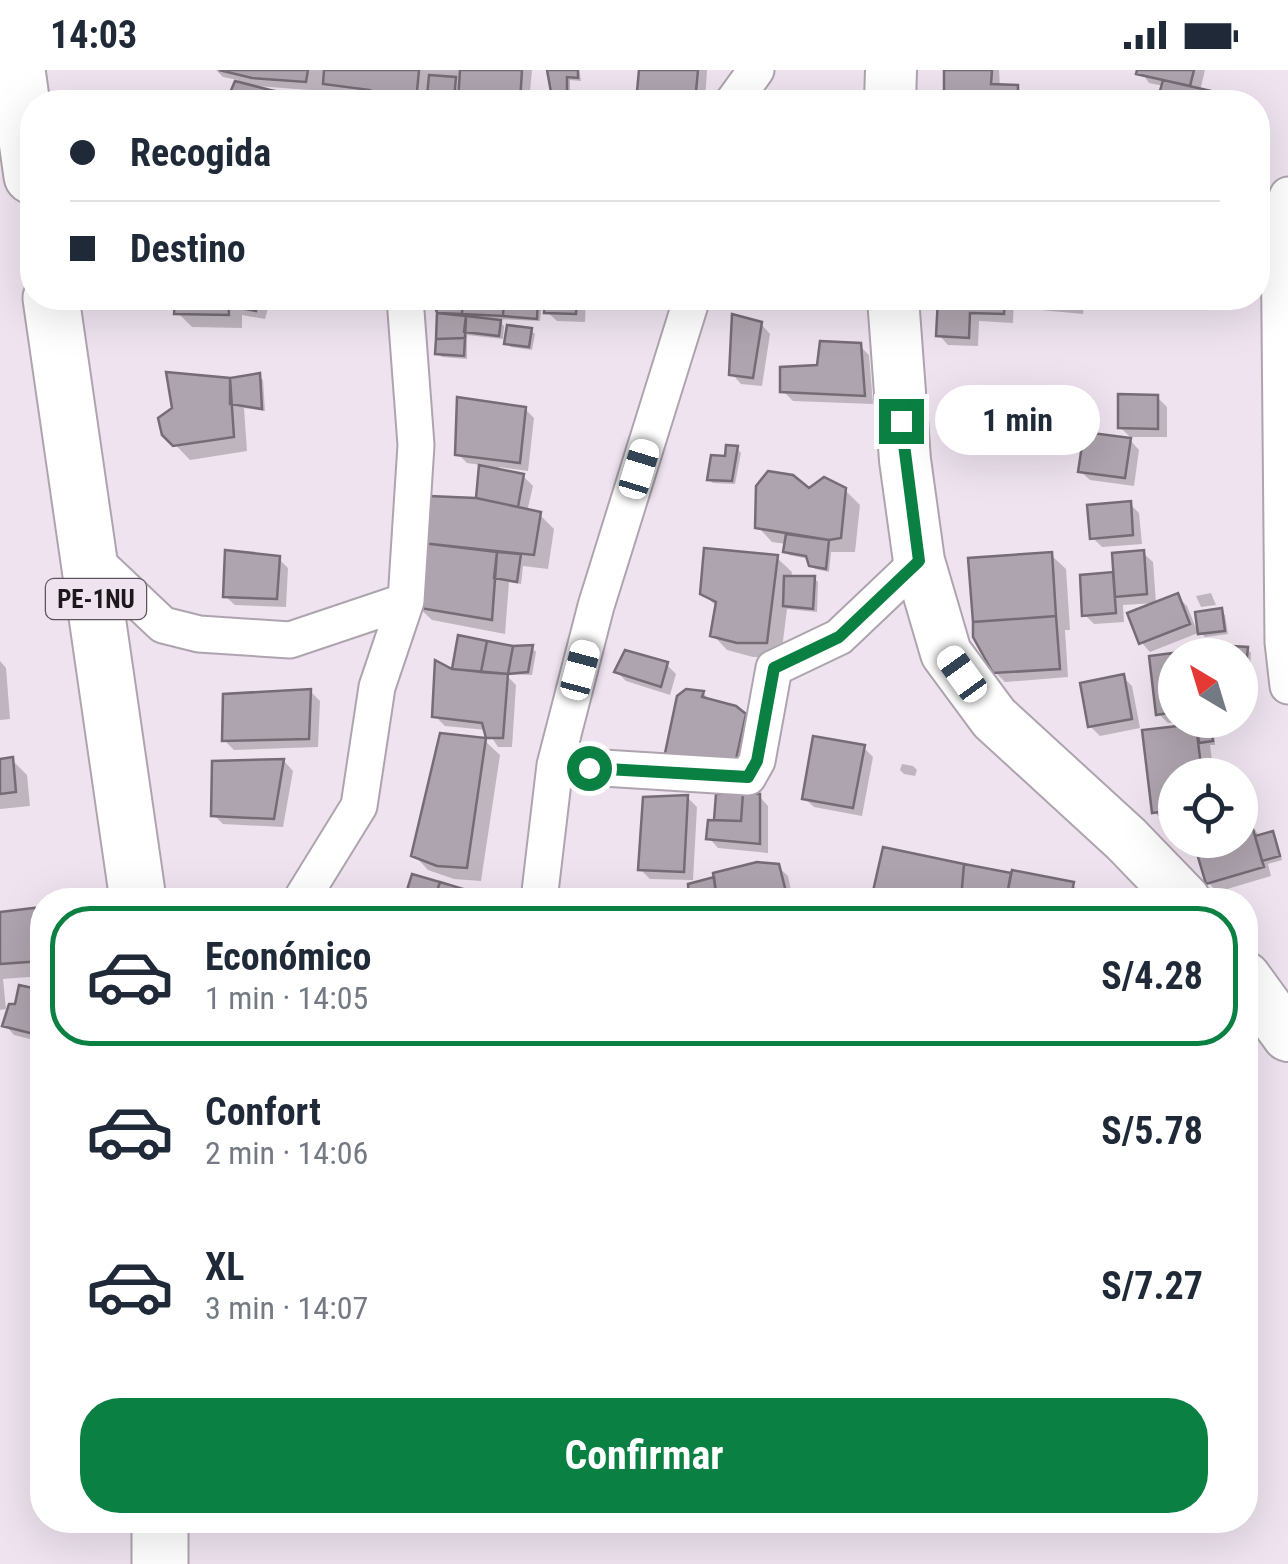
<!DOCTYPE html>
<html lang="es">
<meta charset="utf-8">
<style>
:root{--surface:#fff;--page:#f2f2f3;--text:#1f2937;--muted:#747a83;--line:#e0e1e3;--accent:#0b8043}
body{margin:0;font-family:"Roboto Condensed",sans-serif;background:var(--page);color:var(--text);height:100vh;display:flex;flex-direction:column;font-size:38px;white-space:nowrap}
*{box-sizing:border-box;margin:0}
p{font-size:32px;color:var(--muted)}
.icon{flex:none;width:55px;height:55px;fill:none;stroke:currentColor;stroke-width:2;stroke-linecap:round;stroke-linejoin:round}
.map{position:relative;flex:1;overflow:hidden}
.panel{position:absolute;left:30px;top:818px;width:1228px;height:645px;display:flex;flex-direction:column;background:var(--surface);border-radius:40px;box-shadow:0 10px 40px #0002}
.panel>*{flex:none}
.hud{position:absolute;left:20px;top:20px;width:1250px;height:220px;border-radius:40px;box-shadow:0 10px 40px #0002;display:grid;align-content:center;height:220px;padding:0 50px;background:var(--surface)}
.needle{width:65px;rotate:322deg}
.controls{position:absolute;left:1158px;top:568px;display:grid;gap:20px}
.controls a{display:grid;place-items:center;width:100px;height:100px;border-radius:50%;background:var(--surface);box-shadow:0 10px 40px #0002;font-size:50px}
.end{position:absolute;width:45px;height:45px;margin:-22px;border:12px solid #0b8043;background:#fff;box-shadow:0 0 0 5px #fff}
.from{border-radius:50%}
.bubble{position:absolute;height:70px;border-radius:35px;background:var(--surface);box-shadow:0 10px 40px #0002;font-size:32px;font-weight:700;line-height:70px;text-align:center}
.car{position:absolute;width:30px;height:60px;margin:-30px -15px;border-radius:12px;box-shadow:0 0 8px 2px #0007;background:linear-gradient(#fff 24%,#345 0 40%,#fff 0 76%,#345 0 86%,#fff 0)}
.hud b{display:flex;align-items:center;gap:35px;height:95px;font-size:38px}
.hud b+b{border-top:2px solid var(--line)}
.hud i{width:25px;height:25px;background:var(--text)}
ul{padding:18px 0 0;list-style:none}
li{display:flex;align-items:center;gap:30px;height:140px;margin:0 20px 15px;padding:0 30px;border:5px solid transparent;border-radius:40px}
li div{flex:1}
li b{display:block;font-size:38px}
li em{font-style:normal;font-weight:700}
li.on{border-color:var(--accent)}
li>.icon{width:90px;height:90px;stroke-width:1.5}
.action{display:flex;gap:20px;margin-top:auto;padding:20px 50px}
.action a{flex:1;height:115px;border-radius:40px;background:var(--accent);color:#fff;font-size:40px;font-weight:700;line-height:115px;text-align:center}
.status{display:flex;justify-content:space-between;align-items:center;height:70px;padding:0 50px;background:var(--surface);direction:ltr}
.status svg{height:28px;fill:currentColor}
.map>svg:first-child{display:block}
.shadow{fill:#0003}
.building{fill:#aea4af;stroke:#756c76;stroke-width:2.5}
.lines{fill:none;stroke-linecap:round;stroke-linejoin:round}
.street-casing{stroke:#aea4af;stroke-width:39}
.secondary-casing{stroke:#aea4af;stroke-width:54}
.primary-casing{stroke:#aea4af;stroke-width:59}
.street{stroke:#fff;stroke-width:35}
.secondary{stroke:#fff;stroke-width:50}
.primary{stroke:#fff;stroke-width:55}
.route{stroke:#0b8043;stroke-width:12}
.labels{text-anchor:middle;stroke-width:9;stroke-linejoin:round;paint-order:stroke}
.shield{fill:#eee3ef;stroke:#5b555b;stroke-width:2.5}
.shield-label{font-size:25px;font-weight:bold;fill:#1c181c}
</style>
<div class="status"><b>14:03</b><svg viewBox="0 0 49 12"><path d="M0 12V9h3v3zM5 12V6h3v6zM10 12V3h3v9zM15 12V0h3v12zM26 1h20v11H26zM47 4h2v5h-2z"/></svg></div>
<div class="map">
<svg width="1288" height="1494" viewBox="0 0 1288 1494">
<rect width="100%" height="100%" fill="#eee3ef"/>
<path class="shadow" d="M216,0h316l-3,32h-181l-13,-10 -78,-6v3l63,13h-91l9,-22 -15,-3z
M550,0h29l2,11 -11,-1v15h-12l-5,-4z
M642,0h65l-2,32h-66z
M947,0h52l1,17h17l10,10v5h-81z
M1140,0h65l-5,21 23,5 6,6h-69l4,-16 -15,-3z
M171,228h100l-6,21 -23,-4v13l-50,-1 -15,-15z
M339,228h26l-3,10 -20,-2z
M434,228h104l4,4 -2,19 -43,-2 7,7 -1,13 -36,-4v24l-25,-2 -5,-4 2,-41z
M548,228h38l-1,24 -28,-1 -10,-9z
M941,228h73l-1,25 -34,-2 -1,25 -30,-1 -9,-10z
M1030,228h55l-2,16 -43,-4z
M761,254l9,10 -8,52 -21,-2 -9,-10z
M530,260l5,4 -3,16 -21,-3 -4,-4z
M860,276l9,9 4,49 -80,-3 -10,-10z
M259,306l4,4 2,31 -21,-3 3,43 -57,9 -26,-27 65,-52z
M1157,327l10,10v30h-37l-10,-10z
M525,339l9,9 -6,53 -29,-4v4l24,5 10,10 -6,26 13,3 14,14 -6,40 -25,-3 -2,18 -12,-2 -4,52 -73,-14 -15,-14 15,-108 47,3 2,-36 -14,-2 -9,-9z
M1130,370l9,10 -5,36 -44,-6 -10,-9z
M737,379l4,4 -6,31 -22,-1 -4,-3z
M845,420l15,15 -5,47h-24l-2,20 -14,-3 -6,-10 -20,-4 -4,-4 1,-7 -14,-2 -14,-15 51,-36z
M1130,434l9,9 3,31 -40,3 -10,-10z
M1143,483l10,9 3,41 -33,2 1,17 -30,2 -9,-9 -3,-38 34,-3z
M1051,485l15,14 4,61h-5l3,47 -63,5 -10,-10z
M777,488l15,14 -1,7 23,-1 4,4 -1,30 -30,-3 -6,48h-28l-26,-7 -14,-15 5,-27 -15,-15z
M279,489l9,9 -2,39 -51,-2 -10,-9z
M1211,523l5,12 -15,2 -5,-11z
M1177,526l10,10 11,27 -48,19 -9,-10z
M1221,541l4,4 3,19 -23,3 -4,-4z
M513,578h19l4,4 -4,23 -27,-1 11,11 -4,62h-14l-11,-17 -42,-4 -10,-10 19,-43z
M1247,579l4,4 -1,17 -10,-1v-14h-23z
M1175,586v64h17l-24,3 -10,-10z
M0,591l6,7 4,51 -10,1z
M666,594l10,10 -6,21 -44,-14 -9,-9z
M1123,607l9,9 8,42 -40,8 -10,-10z
M310,621l10,10 -2,46 -84,3 -10,-10z
M703,623l9,9 32,14 15,15 -11,51 -81,-25z
M1198,650h15l2,25h-5l4,30h-39v50l-6,1 -15,-14 41,-85 5,4z
M485,671l15,14 -19,126 -27,-2 -26,-9 -14,-15z
M864,678l9,9 -11,59 -48,-9 -10,-9z
M12,690l15,15 3,31 -30,3v-48z
M284,691l9,10 -10,56 -60,-3 -9,-9z
M902,694l11,2 4,4 -2,6 -11,-2 -4,-4z
M759,726l9,10v47l-50,-5 -9,-10 11,-15 -4,-3z
M687,727l10,10 -4,73 -43,-1 -10,-10z
M1249,751l11,16 12,-4 4,4 6,23 -14,4 3,12 -54,16 -9,-10 -12,-42h44v-16z
M885,780l188,35 9,9 -1,6h-208z
M778,797l10,9 5,24h-140l38,-4z
M413,807l56,16 3,7h-66z
M42,840v66l-39,3 3,30 -6,1v-94z
M21,918l21,5v49l-28,-7 -9,-10 12,-19z
M315,1450h71v6z"/>
<path class="building" d="M219,0h89l-2,12 -54,-4z
M324,0h95l-3,32h-47l1,-12 -47,-6z
M460,0h62l-2,32h-62z
M547,0h31v8l-11,-1v15h-16z
M639,0h59l-3,32h-59z
M944,0h48l-1,14 27,1v17h-74z
M1137,0h57l-4,16 -54,-12z
M429,5l27,2 -2,22 -27,-2z
M1163,10l61,14 -2,8h-65z
M235,11l35,9 -3,12h-41z
M270,20l52,10 -55,2z
M756,21l68,4 -1,7h-68z
M175,228h53l1,17 -55,-1z
M228,228h31l-3,13 -27,-5z
M432,228h31l-1,16 -25,-1z
M463,228h41l-1,18 -41,-2z
M504,228h34l-1,21 -34,-3z
M545,228h32l-1,16 -32,-1z
M938,228h67l-1,16 -34,-1 -1,25 -33,-2z
M1028,228h47l-1,8 -47,-5z
M437,243l29,3 -1,22 -29,1z
M732,244l30,8 -9,56 -24,-3z
M466,246l35,4 -2,16 -35,-4z
M507,255l25,3 -3,19 -25,-3z
M465,268l-1,18 -29,-2 1,-15z
M820,271l41,2 4,53 -85,-4v-25l37,-2z
M166,302l64,6 4,59 -61,9 -11,-11 -4,-17 14,-10z
M260,303l2,36 -32,-5v-26z
M1118,324l40,1v34l-40,-1z
M457,327l69,10 -6,56 -65,-8z
M1084,362l47,6 -6,40 -47,-6z
M726,375l12,1 -6,35 -25,-1 4,-25 14,1z
M479,395l45,9 -6,33 -42,-9z
M768,401l25,4 16,13 15,-11 22,11 -5,50 -12,2 -74,-12 1,-42z
M429,426l47,2 65,14 -7,43 -112,-12z
M1131,431l2,34 -43,4 -3,-34z
M786,464l43,6 -3,29 -17,-3 -3,-10 -23,-4z
M422,473l75,9 -5,68 -78,-13z
M704,478l74,7 -11,88h-30l-27,-7 6,-34 -16,-8z
M225,480l55,6 -3,43 -54,-2z
M1144,480l3,44 -32,3 -3,-44z
M497,482l24,2 -4,28 -23,-4z
M1052,482l4,64 -83,6 -5,-64z
M1113,502l3,41 -34,3 -2,-41z
M784,506h31l-2,33 -30,-3z
M1178,523l12,31 -51,20 -12,-31z
M1222,538l3,23 -27,3 -3,-22z
M1056,546l4,53 -67,4 -20,-36v-15z
M458,565l29,6 -6,31 -29,-3z
M487,571l26,5 -5,28 -27,-2z
M533,575l-5,27 -20,2 5,-28z
M1215,575l33,2 -2,20 -6,-1v-11h-26z
M1204,579l1,6h-30v57l-19,3 -7,-59z
M625,580l43,12 -7,25 -47,-15z
M435,590l17,9 56,5 -5,64h-17l-4,-15 -50,-6z
M1124,604l8,45 -44,8 -8,-44z
M311,619l-2,50 -87,2 1,-47z
M686,619l18,2 -2,6 34,9 10,8 -12,54 -70,-10 13,-62z
M1196,650h14l3,21 -14,2z
M1196,654l6,51h-27v35l-23,3 -10,-83z
M440,663l46,5 -19,130 -30,-2 -26,-10z
M813,666l52,9 -12,63 -51,-9z
M13,687l3,35 -16,2v-35z
M284,689l-10,60 -63,-3 1,-55z
M743,723l17,1v50l-54,-5 2,-19 33,1z
M743,723l-2,28 -27,-1 2,-26z
M688,725l-4,77 -46,-2 5,-73z
M1250,749l14,48 -58,17 -13,-44h47v-19z
M1273,761l7,25 -18,5 -7,-25z
M883,777l81,17 -3,36h-90z
M757,792l22,2 9,36h-71l-4,-27z
M964,794l47,9 -5,27h-45z
M1012,800l62,12 -4,18h-64z
M412,804l28,8 -6,18 -28,-7z
M714,807l3,23h-28l-1,-16z
M440,812l30,9 -2,9h-34z
M42,837v54l-42,3v-52z
M19,915l23,5 -4,45 -36,-9 7,-22h6z"/>
<g class="lines">
<g class="street-casing">
<path id="street" d="M733,32l23,-32
M1288,125l-9,19 4,428 5,44
M89,485l74,70 36,9 91,6 116,-39
M555,695l193,12 9,-16 17,-93 65,-31 80,-76
M301,830l58,-94 18,-119 29,-86 10,-156 -11,-147
M539,830l16,-135 41,-159 96,-308"/>
</g>
<g class="secondary-casing">
<path id="secondary" d="M890,32l1,-32
M893,228l12,162 14,101 27,92 48,65 132,121 59,61
M1245,907l43,59"/>
</g>
<g class="primary-casing">
<path id="primary" d="M17,0l15,106
M51,228l87,602
M160,1494v-44"/>
</g>
<use href="#street" class="street"/>
<use href="#secondary" class="secondary"/>
<use href="#primary" class="primary"/>
</g>
<g class="lines">
<path class="route" d="M589,698l159,9 9,-16 17,-93 65,-31 80,-76 -18,-140"/>
</g>
<g class="labels">
<rect class="shield" x="46" y="509" width="100" height="40" rx="8"/>
<g class="shield-label">
<text x="96" y="538">PE-1NU</text>
</g>
</g>
</svg>
<div class="controls">
<a><svg class="needle" viewBox="-14 -14 28 28"><path d="M0-13l5 13h-10z" fill="#e53935"/><path d="M0 13l5-13h-10z" fill="#747a83"/></svg></a>
<a><svg class="icon" aria-label="locate" viewBox="0 0 24 24"><circle cx="12" cy="12" r="6"/><path d="M12 2v4M12 18v4M2 12h4M18 12h4"/></svg></a>
</div>
<i class="end from" style="left:589px;top:698px"></i>
<i class="end" style="left:901px;top:351px"></i>
<div class="bubble" style="left:935px;top:315px;width:165px">1 min</div>
<i class="car" style="left:639px;top:399px;rotate:17deg"></i>
<i class="car" style="left:580px;top:600px;rotate:15deg"></i>
<i class="car" style="left:962px;top:604px;rotate:324deg"></i>
<div class="hud">
<b><i class="from"></i>Recogida</b>
<b><i></i>Destino</b>
</div>
<section class="panel">
<ul>
<li class="on"><svg class="icon" aria-label="car" viewBox="0 0 24 24"><path d="M5 17H2v-5l4-1 3-4h7l3 4 3 1v5h-3M9 17h6M6 11h13"/><circle cx="7" cy="17" r="2"/><circle cx="17" cy="17" r="2"/></svg><div><b>Económico</b><p>1 min · 14:05</p></div><em>S/4.28</em></li>
<li><svg class="icon" aria-label="car" viewBox="0 0 24 24"><path d="M5 17H2v-5l4-1 3-4h7l3 4 3 1v5h-3M9 17h6M6 11h13"/><circle cx="7" cy="17" r="2"/><circle cx="17" cy="17" r="2"/></svg><div><b>Confort</b><p>2 min · 14:06</p></div><em>S/5.78</em></li>
<li><svg class="icon" aria-label="car" viewBox="0 0 24 24"><path d="M5 17H2v-5l4-1 3-4h7l3 4 3 1v5h-3M9 17h6M6 11h13"/><circle cx="7" cy="17" r="2"/><circle cx="17" cy="17" r="2"/></svg><div><b>XL</b><p>3 min · 14:07</p></div><em>S/7.27</em></li>
</ul>
<div class="action"><a>Confirmar</a></div>
</section>
</div>
